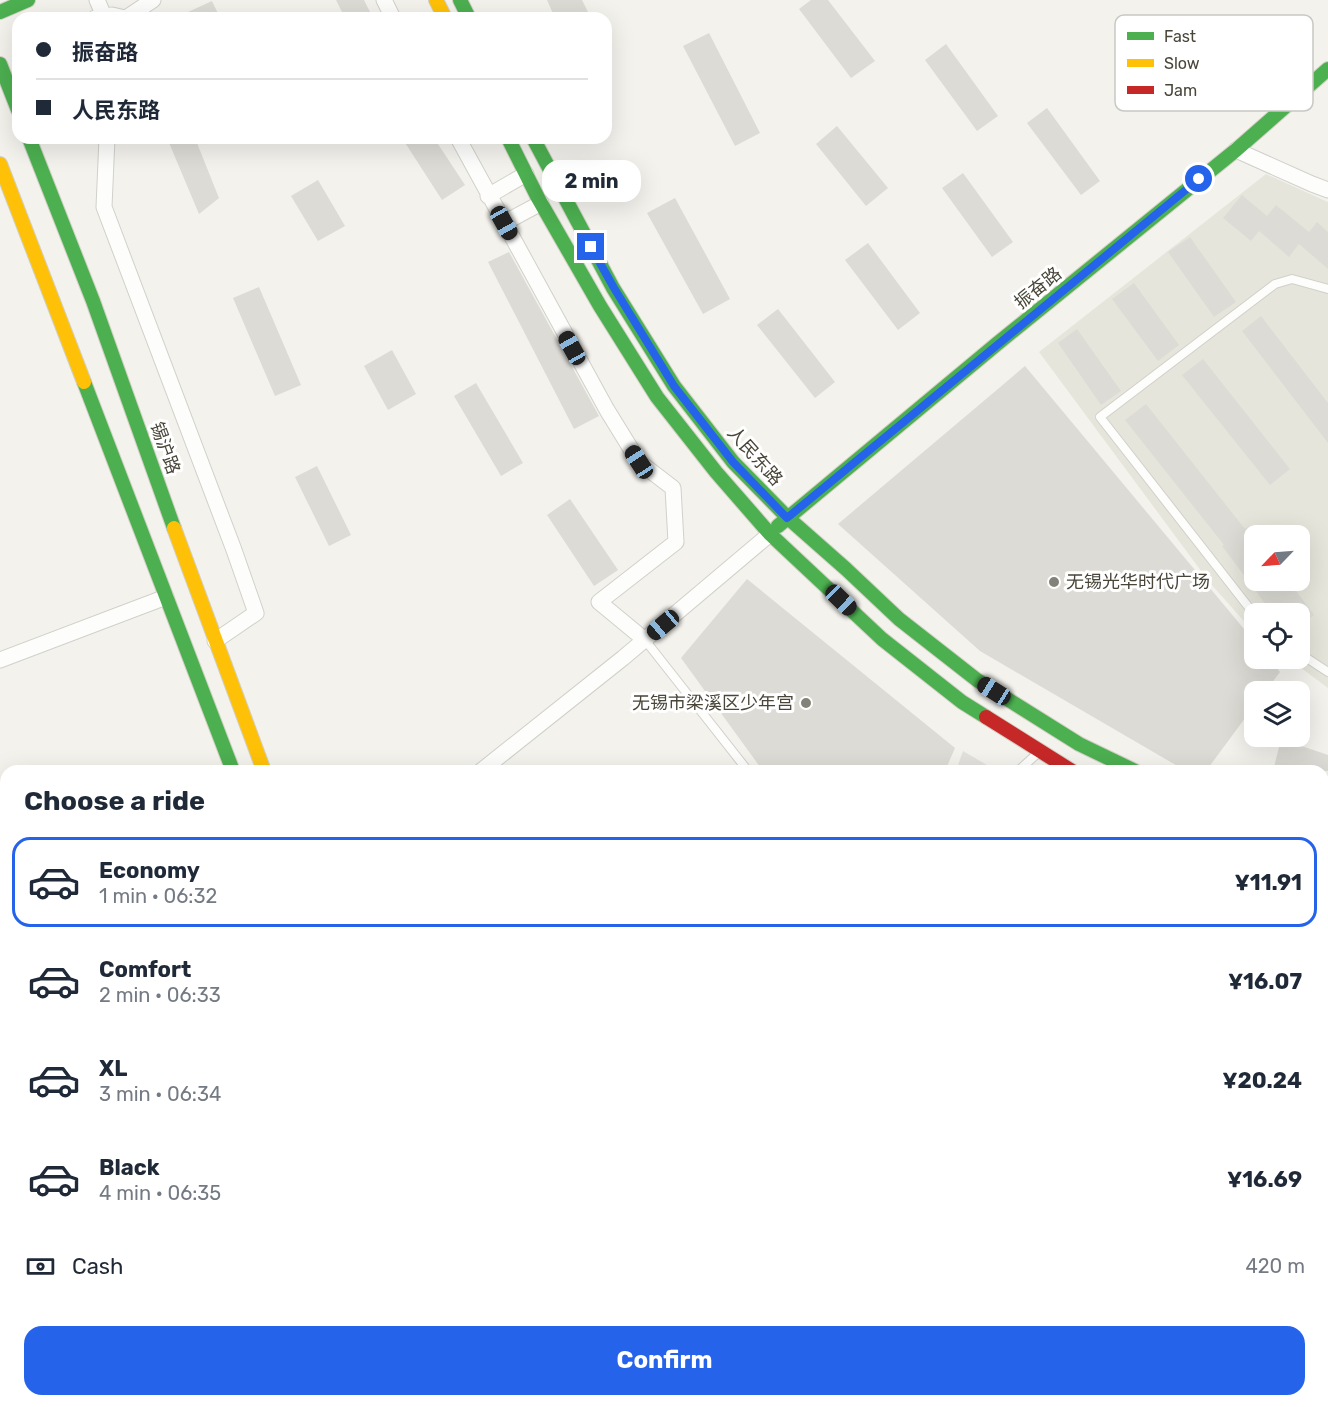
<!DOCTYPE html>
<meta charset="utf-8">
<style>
:root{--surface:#fff;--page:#f6f6f7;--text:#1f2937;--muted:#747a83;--line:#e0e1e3;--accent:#2563eb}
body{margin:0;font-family:Rubik,"Noto Sans SC",sans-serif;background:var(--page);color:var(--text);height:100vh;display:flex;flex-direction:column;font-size:22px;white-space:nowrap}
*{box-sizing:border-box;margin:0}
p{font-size:20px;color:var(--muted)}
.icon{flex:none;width:33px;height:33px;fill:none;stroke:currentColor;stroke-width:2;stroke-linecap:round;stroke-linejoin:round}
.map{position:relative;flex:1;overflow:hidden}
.drawer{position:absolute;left:0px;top:765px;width:1329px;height:642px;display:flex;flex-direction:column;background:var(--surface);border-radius:18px 18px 0 0;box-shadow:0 6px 24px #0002}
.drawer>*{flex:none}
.guide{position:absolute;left:12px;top:12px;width:600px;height:132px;border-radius:18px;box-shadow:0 6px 24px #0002;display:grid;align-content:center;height:132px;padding:0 24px;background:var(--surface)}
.needle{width:39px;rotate:245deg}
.controls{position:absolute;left:1244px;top:525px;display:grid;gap:12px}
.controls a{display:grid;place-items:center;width:66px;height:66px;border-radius:12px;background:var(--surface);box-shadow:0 6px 24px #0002;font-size:30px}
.end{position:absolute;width:27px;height:27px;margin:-14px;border:8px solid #2563eb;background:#fff;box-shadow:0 0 0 3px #fff}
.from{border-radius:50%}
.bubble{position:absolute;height:42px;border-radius:18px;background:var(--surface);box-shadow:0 6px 24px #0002;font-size:20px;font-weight:700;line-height:42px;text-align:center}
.car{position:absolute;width:18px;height:36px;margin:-18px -9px;border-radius:8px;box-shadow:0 0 4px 2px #0007;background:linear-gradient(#222 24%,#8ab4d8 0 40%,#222 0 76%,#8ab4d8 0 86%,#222 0)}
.guide b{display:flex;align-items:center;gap:21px;height:57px;font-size:22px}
.guide b+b{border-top:2px solid var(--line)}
.guide i{width:15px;height:15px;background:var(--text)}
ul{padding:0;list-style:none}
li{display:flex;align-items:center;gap:18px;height:90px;margin:0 12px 9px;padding:0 12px;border:3px solid transparent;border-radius:18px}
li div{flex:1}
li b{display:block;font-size:22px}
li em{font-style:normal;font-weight:700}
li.selected{border-color:var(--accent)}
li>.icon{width:54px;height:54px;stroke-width:1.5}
h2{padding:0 24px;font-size:27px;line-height:72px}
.pay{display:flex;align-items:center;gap:15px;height:66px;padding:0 24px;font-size:22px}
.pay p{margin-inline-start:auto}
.action{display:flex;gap:12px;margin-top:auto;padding:12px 24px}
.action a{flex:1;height:69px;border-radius:18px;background:var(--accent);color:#fff;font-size:24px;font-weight:700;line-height:69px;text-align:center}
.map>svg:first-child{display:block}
.residential{fill:#e6e5db;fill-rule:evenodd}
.commercial{fill:#f4f0e1}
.education{fill:#edebdd}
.green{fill:#dbecce}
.parking{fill:#e2e1dd}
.building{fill:#dcdbd5}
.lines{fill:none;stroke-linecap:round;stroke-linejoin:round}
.lane-casing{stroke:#d1d0ca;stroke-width:10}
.street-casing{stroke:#d1d0ca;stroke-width:17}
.fast-casing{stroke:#d2d0c4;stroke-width:16}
.slow-casing{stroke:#d2d0c4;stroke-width:16}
.jam-casing{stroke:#d2d0c4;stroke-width:16}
.lane{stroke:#fdfdfc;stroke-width:8}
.street{stroke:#fdfdfc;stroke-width:15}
.fast{stroke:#4caf50;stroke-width:14}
.slow{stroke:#ffc107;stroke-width:14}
.jam{stroke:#c62828;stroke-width:14}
.route{stroke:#2563eb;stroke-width:8}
.poi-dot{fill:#848278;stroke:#fff;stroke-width:2}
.labels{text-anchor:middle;stroke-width:6;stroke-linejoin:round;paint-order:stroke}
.street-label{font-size:18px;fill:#494639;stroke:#fff}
.poi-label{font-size:18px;fill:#494639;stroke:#fff;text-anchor:start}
.key{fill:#fff;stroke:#c8c8c4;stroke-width:1.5}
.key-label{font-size:16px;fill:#494639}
</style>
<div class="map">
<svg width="1328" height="1407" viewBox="0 0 1328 1407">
<rect width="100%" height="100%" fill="#f3f2ed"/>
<path class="residential" d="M1266,174l62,28v486l-39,-29 10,-1v-44h-45v17l-4,-3 -40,-45 -171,-231zM1254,536h45v44h-45z
M0,1226l6,5v170h123l2,6h-131z"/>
<path class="commercial" d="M129,1401h305l3,6h-306z"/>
<path class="education" d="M583,1401h468l6,6h-488z"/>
<path class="green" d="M686,1401h196l3,6h-197z"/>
<path class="parking" d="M963,751l29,17 -2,3h-34z"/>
<path class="building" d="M336,0h28l9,18h-28z
M547,0h35l9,18h-36z
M811,0h17l47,61 -24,17 -52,-69z
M212,1l8,17h-45z
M709,33l51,100 -25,13 -52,-100z
M946,44l52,72 -21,15 -52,-71z
M1047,108l53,73 -19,14 -54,-72z
M837,126l51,62 -22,18 -50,-62z
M167,138h28l24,60 -20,16z
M402,138h32l31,47 -23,15z
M963,173l50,69 -21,15 -50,-69z
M318,180l27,46 -27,15 -27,-45z
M1242,195l25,21 9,-11 33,27 8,-10 11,10v37l-29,-25 -10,13 -30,-26 -8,10 -28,-23z
M675,198l55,101 -27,15 -56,-101z
M1190,237l46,65 -22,15 -46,-65z
M868,243l52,70 -22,17 -53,-70z
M509,252l90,164 -25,13 -86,-167z
M1134,283l45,62 -21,16 -46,-62z
M259,287l42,98 -26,11 -42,-98z
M778,309l57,73 -20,16 -58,-73z
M1261,316l67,87v40l-86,-112z
M1077,329l44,62 -20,14 -43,-62z
M392,350l24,44 -28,16 -24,-44z
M1203,359l87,110 -20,16 -88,-110z
M1025,366l229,275v17h15l11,14 -15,20h-11v14l-48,65h-20l-206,-120 -142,-127z
M476,383l47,80 -22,13 -47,-80z
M1146,404l99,125 2,-2 7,9v44h34l26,35 -15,11v-12h-26l-51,-68 2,-1 -99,-125z
M317,466l34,69 -22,11 -34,-69z
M570,499l48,71 -24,16 -47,-71z
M747,579l208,169 -10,23h-182l-82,-113z
M1281,739l47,16v16h-55z"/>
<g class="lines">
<g class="lane-casing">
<path id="lane" d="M1254,614l-154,-197 175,-133 17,-5 36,10
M645,640l103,131
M1299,653l29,19
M1018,771l21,-19
M1323,932h5
M1323,1189l5,4
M1323,1367l5,5
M1092,1401l8,6"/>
</g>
<g class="street-casing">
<path id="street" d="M97,0l7,16
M384,0l9,18
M95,18l17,-3 13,3
M126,18l27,-18
M107,138l-3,69 130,343 22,63 -41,28
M458,138l149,272 32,52 34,26 3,54 -77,60 46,38
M1236,150l76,34 16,6
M488,196l38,-22
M504,223l37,-20
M0,660l166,-63
M481,771l142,-113 147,-124
M0,1132l6,16
M0,1228l6,-3
M106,1401l2,6"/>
</g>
<g class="fast-casing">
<path id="fast" d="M460,0l9,18
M0,12l28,-12
M0,64l18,46
M29,138l64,163 81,227
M508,138l30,60 62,108 57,91 59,75 54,62 112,105 80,63 24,15
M533,138l80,150 61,98 59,76 54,55 59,52 53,50 78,61 102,64 56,27
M84,382l149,389
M778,526l220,-183 238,-193 92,-81
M1323,852l5,2
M1323,879l5,2
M470,1401l2,6
M507,1401l2,6"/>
</g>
<g class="slow-casing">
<path id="slow" d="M436,0l9,18
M0,164l84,218
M174,528l90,243"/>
</g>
<g class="jam-casing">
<path id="jam" d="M986,717l86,54"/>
</g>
<use href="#lane" class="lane"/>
<use href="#street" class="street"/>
<use href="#fast" class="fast"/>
<use href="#slow" class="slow"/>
<use href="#jam" class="jam"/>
</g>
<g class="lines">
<path class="route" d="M591,247l23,41 60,98 59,76 54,56 412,-339"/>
</g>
<g class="poi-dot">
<circle cx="1054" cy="582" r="6"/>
<circle cx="806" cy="703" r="6"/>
</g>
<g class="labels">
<g class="street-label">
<text transform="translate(1038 288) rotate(-39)" y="6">振奋路</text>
<text transform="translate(165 448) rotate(70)" y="6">锡沪路</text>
<text transform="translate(755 456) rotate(48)" y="6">人民东路</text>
</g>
<g class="poi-label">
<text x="1066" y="588">无锡光华时代广场</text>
<text x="794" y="709" text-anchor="end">无锡市梁溪区少年宫</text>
</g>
</g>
<rect x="1115" y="15" width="198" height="96" rx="9" class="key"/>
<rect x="1127" y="32" width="27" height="8" fill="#4caf50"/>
<rect x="1127" y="59" width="27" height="8" fill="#ffc107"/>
<rect x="1127" y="86" width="27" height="8" fill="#c62828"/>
<g class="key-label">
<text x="1164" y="42">Fast</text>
<text x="1164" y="69">Slow</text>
<text x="1164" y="96">Jam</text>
</g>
</svg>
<div class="controls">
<a><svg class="needle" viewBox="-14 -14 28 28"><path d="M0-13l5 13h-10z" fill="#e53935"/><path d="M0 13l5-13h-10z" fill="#747a83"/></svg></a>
<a><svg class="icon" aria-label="locate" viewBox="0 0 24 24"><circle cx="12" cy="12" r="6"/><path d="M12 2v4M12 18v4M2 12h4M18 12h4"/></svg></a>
<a><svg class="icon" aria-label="layers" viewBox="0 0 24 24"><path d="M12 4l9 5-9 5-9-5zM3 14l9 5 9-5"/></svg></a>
</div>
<i class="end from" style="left:1199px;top:179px"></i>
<i class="end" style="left:591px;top:247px"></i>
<div class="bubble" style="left:542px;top:160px;width:99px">2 min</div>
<i class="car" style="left:504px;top:223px;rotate:151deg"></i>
<i class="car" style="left:572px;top:348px;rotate:331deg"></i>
<i class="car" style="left:639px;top:462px;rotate:327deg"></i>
<i class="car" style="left:841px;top:600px;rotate:134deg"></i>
<i class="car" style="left:663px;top:625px;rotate:230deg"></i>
<i class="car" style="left:994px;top:691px;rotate:302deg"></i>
<div class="guide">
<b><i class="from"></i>振奋路</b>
<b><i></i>人民东路</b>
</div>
<section class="drawer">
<h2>Choose a ride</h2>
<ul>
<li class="selected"><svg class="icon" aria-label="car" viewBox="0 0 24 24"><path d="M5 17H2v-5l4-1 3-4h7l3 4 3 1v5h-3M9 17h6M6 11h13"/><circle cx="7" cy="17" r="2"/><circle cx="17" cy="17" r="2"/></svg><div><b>Economy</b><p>1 min · 06:32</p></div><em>¥11.91</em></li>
<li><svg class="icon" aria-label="car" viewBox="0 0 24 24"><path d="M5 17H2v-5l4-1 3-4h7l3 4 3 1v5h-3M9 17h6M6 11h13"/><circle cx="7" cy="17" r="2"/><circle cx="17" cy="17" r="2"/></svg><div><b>Comfort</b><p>2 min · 06:33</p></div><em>¥16.07</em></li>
<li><svg class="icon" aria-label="car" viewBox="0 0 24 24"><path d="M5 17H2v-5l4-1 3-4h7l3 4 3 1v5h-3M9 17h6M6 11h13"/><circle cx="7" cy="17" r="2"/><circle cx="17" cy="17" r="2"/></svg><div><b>XL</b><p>3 min · 06:34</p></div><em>¥20.24</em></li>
<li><svg class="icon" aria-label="car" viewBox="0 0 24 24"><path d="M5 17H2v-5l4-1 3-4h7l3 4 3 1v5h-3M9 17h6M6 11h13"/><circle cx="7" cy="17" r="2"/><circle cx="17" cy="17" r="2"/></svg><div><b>Black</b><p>4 min · 06:35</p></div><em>¥16.69</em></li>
</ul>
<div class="pay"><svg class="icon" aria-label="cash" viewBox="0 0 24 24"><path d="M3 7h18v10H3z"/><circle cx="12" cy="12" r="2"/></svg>Cash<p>420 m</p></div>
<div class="action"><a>Confirm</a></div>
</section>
</div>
